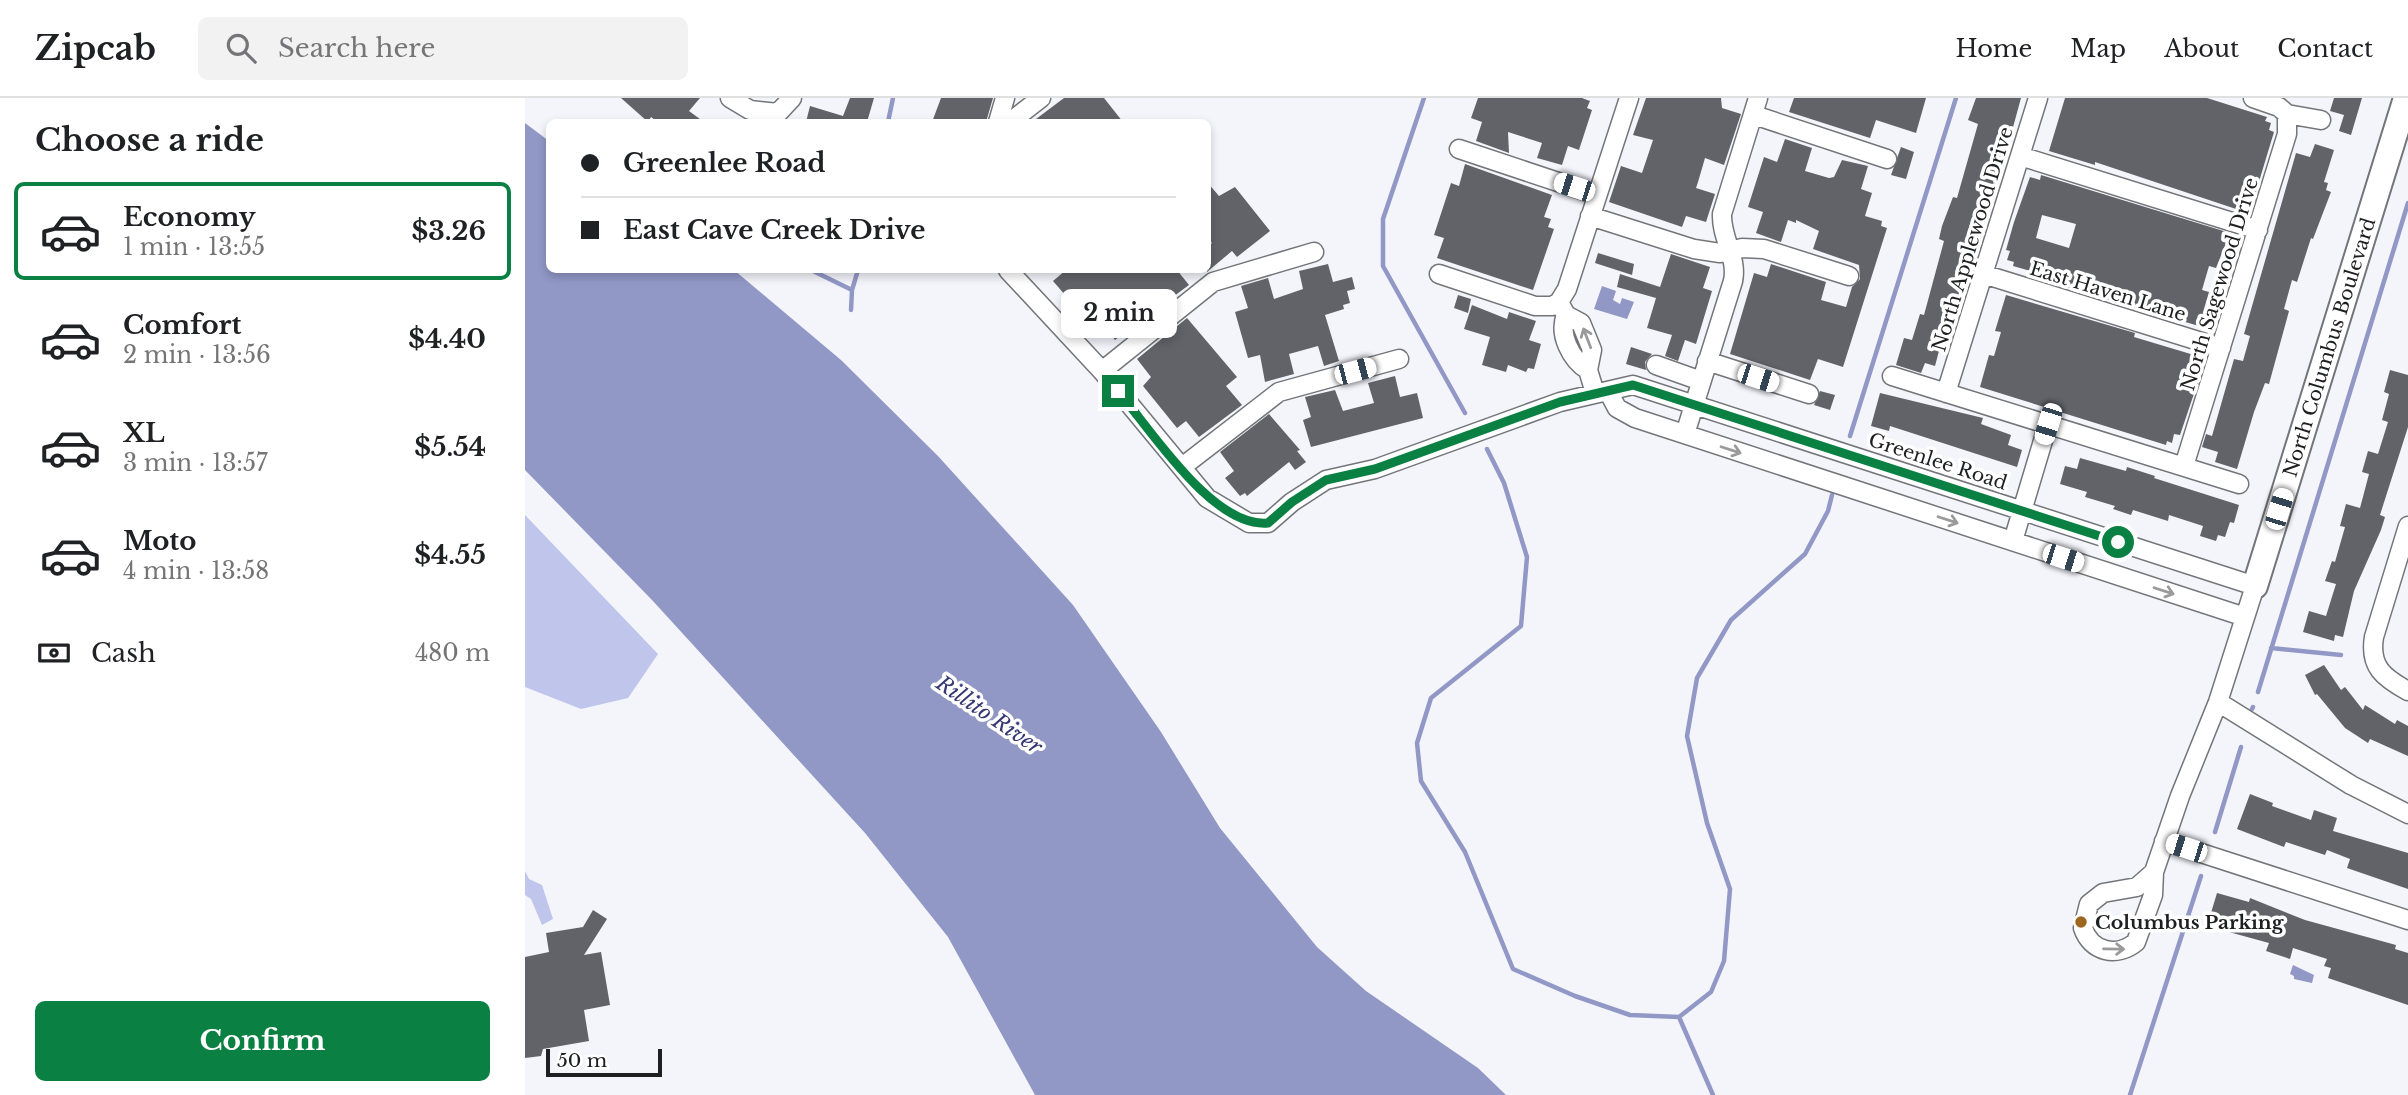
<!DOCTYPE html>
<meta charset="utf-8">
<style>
:root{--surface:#fff;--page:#f2f2f2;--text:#202124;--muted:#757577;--line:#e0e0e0;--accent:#0b8043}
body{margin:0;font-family:"Libre Baskerville",serif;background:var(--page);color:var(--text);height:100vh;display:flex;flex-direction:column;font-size:26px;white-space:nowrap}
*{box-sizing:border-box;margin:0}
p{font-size:23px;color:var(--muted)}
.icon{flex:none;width:38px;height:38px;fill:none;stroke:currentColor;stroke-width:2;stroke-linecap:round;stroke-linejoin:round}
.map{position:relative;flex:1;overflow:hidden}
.panel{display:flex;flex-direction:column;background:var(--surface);width:525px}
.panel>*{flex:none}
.hud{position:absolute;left:21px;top:21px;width:665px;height:154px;border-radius:10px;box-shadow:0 4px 10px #0003;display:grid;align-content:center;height:154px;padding:0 35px;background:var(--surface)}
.scale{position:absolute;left:21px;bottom:18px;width:116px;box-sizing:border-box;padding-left:7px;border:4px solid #1e1f21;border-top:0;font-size:19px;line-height:24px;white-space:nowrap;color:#1e1f21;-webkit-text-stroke:5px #fff;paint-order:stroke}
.end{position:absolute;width:32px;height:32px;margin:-16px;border:9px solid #0b8043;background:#fff;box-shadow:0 0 0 4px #fff}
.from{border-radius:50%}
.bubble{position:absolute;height:49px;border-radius:10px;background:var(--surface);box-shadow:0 4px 10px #0003;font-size:23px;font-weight:700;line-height:49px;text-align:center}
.car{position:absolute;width:21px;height:42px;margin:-21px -10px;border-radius:9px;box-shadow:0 0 5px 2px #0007;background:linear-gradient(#fff 24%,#345 0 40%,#fff 0 76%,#345 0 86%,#fff 0)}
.hud b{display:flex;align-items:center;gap:24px;height:66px;font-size:26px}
.hud b+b{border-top:2px solid var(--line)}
.hud i{width:18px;height:18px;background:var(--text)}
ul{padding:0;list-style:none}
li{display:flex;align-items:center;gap:21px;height:98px;margin:0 14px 10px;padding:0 21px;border:4px solid transparent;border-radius:10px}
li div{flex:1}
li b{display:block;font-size:26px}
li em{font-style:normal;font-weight:700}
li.selected{border-color:var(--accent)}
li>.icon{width:63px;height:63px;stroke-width:1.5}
h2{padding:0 35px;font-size:32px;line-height:84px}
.pay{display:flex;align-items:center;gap:18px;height:77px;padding:0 35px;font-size:26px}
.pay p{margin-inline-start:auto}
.action{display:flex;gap:14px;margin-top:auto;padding:14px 35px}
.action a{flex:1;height:80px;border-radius:10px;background:var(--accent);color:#fff;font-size:28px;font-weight:700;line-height:80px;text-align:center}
header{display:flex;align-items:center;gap:42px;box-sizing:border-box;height:98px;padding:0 35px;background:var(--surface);border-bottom:2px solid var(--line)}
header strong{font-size:33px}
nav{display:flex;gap:38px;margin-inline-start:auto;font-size:24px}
.search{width:490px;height:63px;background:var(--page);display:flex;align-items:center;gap:18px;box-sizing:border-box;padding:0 24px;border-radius:10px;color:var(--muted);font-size:26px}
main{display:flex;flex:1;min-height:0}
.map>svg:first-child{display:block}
.green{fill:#bfc5eb}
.water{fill:#9198c6}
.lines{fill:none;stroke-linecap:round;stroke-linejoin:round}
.stream{stroke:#9198c6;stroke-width:4.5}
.building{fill:#626369;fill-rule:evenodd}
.street-casing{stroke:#74757a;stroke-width:21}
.secondary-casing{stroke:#74757a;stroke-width:28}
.street{stroke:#fff;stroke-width:18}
.secondary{stroke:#fff;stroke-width:24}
.oneway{stroke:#9a9a9b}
.route{stroke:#0b8043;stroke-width:9}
.poi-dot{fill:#9d6721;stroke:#fff;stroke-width:2.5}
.labels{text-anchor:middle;stroke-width:7;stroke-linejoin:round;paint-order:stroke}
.street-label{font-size:19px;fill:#1e1f21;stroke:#fff}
.poi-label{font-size:19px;font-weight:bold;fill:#1e1f21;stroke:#fff;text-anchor:start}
.water-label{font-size:21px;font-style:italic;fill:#343771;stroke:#fff}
</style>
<header>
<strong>Zipcab</strong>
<div class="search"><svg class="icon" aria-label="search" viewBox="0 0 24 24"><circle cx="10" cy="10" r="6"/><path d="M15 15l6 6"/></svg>Search here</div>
<nav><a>Home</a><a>Map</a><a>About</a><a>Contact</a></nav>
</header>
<main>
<section class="panel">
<h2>Choose a ride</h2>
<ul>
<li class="selected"><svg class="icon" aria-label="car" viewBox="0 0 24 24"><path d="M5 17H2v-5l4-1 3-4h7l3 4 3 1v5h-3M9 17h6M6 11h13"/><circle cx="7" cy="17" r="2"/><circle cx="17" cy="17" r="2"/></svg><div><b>Economy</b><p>1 min · 13:55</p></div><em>$3.26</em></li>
<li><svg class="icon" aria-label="car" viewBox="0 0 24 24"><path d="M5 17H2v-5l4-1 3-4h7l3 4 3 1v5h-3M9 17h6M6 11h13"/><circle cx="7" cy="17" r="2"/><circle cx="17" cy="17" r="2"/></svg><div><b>Comfort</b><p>2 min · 13:56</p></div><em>$4.40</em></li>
<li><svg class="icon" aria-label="car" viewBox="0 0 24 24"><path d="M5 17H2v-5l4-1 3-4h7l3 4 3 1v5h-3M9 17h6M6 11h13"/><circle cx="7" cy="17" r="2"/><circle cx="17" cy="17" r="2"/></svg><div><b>XL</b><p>3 min · 13:57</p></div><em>$5.54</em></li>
<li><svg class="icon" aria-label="car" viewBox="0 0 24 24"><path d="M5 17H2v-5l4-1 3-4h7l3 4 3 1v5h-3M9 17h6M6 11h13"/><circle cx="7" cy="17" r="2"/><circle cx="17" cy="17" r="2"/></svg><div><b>Moto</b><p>4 min · 13:58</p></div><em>$4.55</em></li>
</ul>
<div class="pay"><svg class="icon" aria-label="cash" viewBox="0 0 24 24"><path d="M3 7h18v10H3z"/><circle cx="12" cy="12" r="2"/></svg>Cash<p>480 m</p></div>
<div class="action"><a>Confirm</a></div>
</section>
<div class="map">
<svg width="1883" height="997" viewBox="0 0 1883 997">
<rect width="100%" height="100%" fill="#f4f5fb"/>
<path class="green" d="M0,417l133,139 -30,44 -47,11 -56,-22z
M0,773l4,8 13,6 11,34 -11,6 -11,-26 -6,-4z"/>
<path class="water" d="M0,25l24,18v129h185l107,90 97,96 135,149 88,127 59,96 97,119 49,44 112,77 28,27h-471l-87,-158 -83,-104 -213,-233 -127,-130z
M1077,188l14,5 -3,9 7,4 2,-6 12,4 -7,17 -33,-10z
M1768,867l21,10 -2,8 -18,-4v-3l-4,-2z"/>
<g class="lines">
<path class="stream" d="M899,0l-41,121v47l82,147
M363,24l5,-24
M286,172l41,20 -1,20
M327,192l6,-20
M1325,338l106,-338
M962,351l17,34 23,74 -6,69 -90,72 -14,45 4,38 44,71 48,117 62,27 55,19 49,2 32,-25 13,-31 6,-72 -23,-66 -20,-87 10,-58 34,-58 74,-66 23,-43 4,-16
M1746,550l70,7
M1733,594l150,-489
M1727,611l1,-2
M1690,734l26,-85
M1154,919l34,78
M1605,997l71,-219"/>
</g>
<path class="building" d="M96,0h79l-11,13 15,11h-46l-7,-5 -3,5z
M325,0h24l-7,24h-61l4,-16 33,10z
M416,0h52l-7,24h-54z
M539,0h40l19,24h-91z
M953,0h104l8,3 -3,7 5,2 -13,40 -11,-4 -6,19 -25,-7 5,-15 -34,-11 1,21 -33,-12 6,-19 -11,-4z
M1121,0h75l1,10 19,6 -17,51 -19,-7 -7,24 -2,6 19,6 -9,28 -20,-6 -4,11 -73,-25 12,-36 21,7 11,-33 -20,-5z
M1269,0h132l-10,35 -40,-13 -6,18 -81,-26z
M1451,0h45l-18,66 -10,26 -6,-2 -14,47 8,2 -12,40 -3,-1 -18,57 -4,-1 -9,34 -10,-3 -4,10 -25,-8 8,-27 8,2 8,-26 4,1 20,-74 -5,-2 3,-13 11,-29 4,1 21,-74 -10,-4z
M1540,0h142l60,19 -2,4 6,2 -2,7 5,2 -23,76 -13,-4 -2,5 -141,-47v3l-46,-14z
M1809,0h28l-11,37 -12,-4 5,-16 -14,-4z
M1260,41l27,9 -7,23 24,7 5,-1 8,-17 26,6 -7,23 11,4 -7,23 17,5 -1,5 6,2 -44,139 -25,-8 -8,21 -80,-26 24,-81 13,4 4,-13 55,18 -5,18 25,7 6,-20 8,-8 -1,-14 -46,-16 6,-18 -23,-11v3l-8,-3 -7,22 -25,-9 7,-21 -15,-5 16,-50 13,5z
M1790,46l19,6 -10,32 4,1 -2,7 5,2 -18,47 -2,-1 -14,44 -5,-2 -8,29 5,2 -20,73 -4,-1 -11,29 -17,57 -22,-7 3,-10 -16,-5 4,-13 6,2 22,-77 9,2 7,-25 -6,-2 52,-181 14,4z
M1376,49l13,5 -8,27 -15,-4z
M940,66l87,31 -8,22 7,2 -3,8 6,2 -21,61 -96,-32 7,-20 -10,-3 17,-52 8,3z
M1516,77l189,58 -14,35 -7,-2 -7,24 7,2 -10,34 -130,-38 -26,-9 1,-4 -31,-9 1,-4 -7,-2 3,-9 -4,-1 8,-28 16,-45 10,3zM1517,117l34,9 -7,24 -33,-10z
M682,84l12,14 16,-9 35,44 -33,26 -5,-6 -25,21v-25l5,-4 -5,-6z
M1073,155l36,11 -2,11 -37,-12z
M1146,156l39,13 -7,21 9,3 -16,53 -11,-4 -7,21 -13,-5 7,-21 -25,-7 9,-30 -39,-11 3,-13 40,13z
M803,166l5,18 19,-5 3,12 -8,2 3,12 -7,2 1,4 -19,6 14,46 -15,5 -6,-20 -29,8 5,20 -29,8 -5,-27 -12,3 -13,-46 13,-4 -7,-22 27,-8 6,21 29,-10 -4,-18z
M541,172h111l12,15 -74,55 -12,-15 -7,6 -43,-50z
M933,197l13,4 -3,14 -14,-5z
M1481,197l129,38 -1,4 60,18 -2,4 8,2 -3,7 5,2 -22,65 -6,-1 -2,9 -5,-2 -1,4 -186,-58 9,-32 5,1 7,-24 -6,-1z
M947,207l35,14 2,-7 27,9 -7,19 12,4 -7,25 -6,-1 -2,4 -18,-7 -2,7 -24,-7 8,-28 -26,-8z
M662,220l50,59 -11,9 16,19 -43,32 -13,-16 -9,7 -34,-42 8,-9 -14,-18z
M1106,249l21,7 -7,8 1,8 -20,-6z
M1865,272l18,5v52l-28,88 5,2 -4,13 -27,61 -11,46 -8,-2 -1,6 -31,-9 6,-21 17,5 10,-32 -11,-3 7,-20 3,1 10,-35 -5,-1 6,-22 14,4 9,-34 -7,-2 6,-21 10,3 10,-32 -6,-2 7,-26 -5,-2z
M870,278l5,21 17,-4 6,25 -112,29 -8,-27 8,-3 -6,-20 30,-7 8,21 31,-8 -6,-20z
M1295,293l15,4 -5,15 -16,-5z
M1355,295l103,25 -2,6 30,11 -3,10 14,5 -5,17 -127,-41 -1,5 -18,-5z
M744,316l31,36 -3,1 9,11 -11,8 -6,-8 -42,34 -2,-3 -5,3 -15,-18 9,-7 -14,-19z
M1555,360l46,13 1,-4 28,9 -1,2 85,27 -5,18 -4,-1 -5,15 -7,-2 -2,6 -16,-5 3,-10 -34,-11 -1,6 -35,-11 -2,5 -18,-6 2,-3 -30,-9 2,-5 -27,-8 5,-18 12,3z
M1799,567l17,25 4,-3 18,23 2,-5 30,19 2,-4 11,6v30l-38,-17 -2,4 -23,-15 -28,-34 -2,1 -10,-20z
M1725,696l23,9 -1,3 39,14 3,-10 23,8 -4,13 75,22v36l-61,-21 3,-9 -23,-9 -2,5 -39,-13 -2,5 -47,-18z
M1692,795l32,9 1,-4 55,22 91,25 -1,4 13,4v52l-80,-27 3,-10 -7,-2 3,-7 -34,-11 -3,11 -24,-8 3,-8 -62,-17z
M68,812l14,9 -23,36 17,-3 9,53 -26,5 5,31 -46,8 -2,7 -16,2v-101l24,-5 -3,-19 37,-6z"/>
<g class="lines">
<g class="street-casing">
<path id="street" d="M205,0l20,12 28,3 14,-15
M1728,0l26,9 8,7 34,6
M1229,17l133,44
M473,24l7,-24
M485,24l31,-24
M934,51l138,46
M1495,58l238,74
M1065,118l104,33 26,4 22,-5 22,1 85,27
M483,172l94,101 105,127 42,25h19l24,-21 34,-22 49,-11 185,-67 73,-17 622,201 -37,116 -38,94 -26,76 -17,15 -34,6 -14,11 -6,24c8,24 34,30 53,14l17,-47 1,-23
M914,176l96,32h17l7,-4
M1458,176l238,74
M1041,217c-8,19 5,45 22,55
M1182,263l102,33
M1131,267l45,16
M577,273l111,-89 101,-30
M1367,278l347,108
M1083,293l9,17 18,10 610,199
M1070,295l-7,-23 4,-20 -11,-27 -15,-8 -7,-13 8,-13 62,-191
M1421,295l92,-295
M1160,336l48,-153c5,-24 -12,-42 -11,-67l36,-116
M1659,368l103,-332v-20
M657,369l97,-75 120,-33
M1883,428l-34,111c-5,30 10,41 34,54
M1488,443l35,-117
M1693,604l133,83 57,29
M1639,743l244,79"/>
</g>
<g class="secondary-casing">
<g id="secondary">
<path id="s1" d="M1730,488l151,-488"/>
</g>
</g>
<use href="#street" class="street"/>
<use href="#secondary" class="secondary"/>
</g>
<defs><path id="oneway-shaft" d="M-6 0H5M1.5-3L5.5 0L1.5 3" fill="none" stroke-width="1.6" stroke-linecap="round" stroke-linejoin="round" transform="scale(1.75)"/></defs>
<g class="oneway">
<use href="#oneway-shaft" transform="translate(1062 240) rotate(-111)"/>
<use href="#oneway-shaft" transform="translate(1206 352) rotate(18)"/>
<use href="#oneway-shaft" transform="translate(1423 422) rotate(18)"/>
<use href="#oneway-shaft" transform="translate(1639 493) rotate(18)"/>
<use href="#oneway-shaft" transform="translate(1589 851) rotate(1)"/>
</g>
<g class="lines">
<path class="route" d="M593,293c33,39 95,137 150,132l24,-21 34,-22 49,-11 185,-67 73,-17 485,157"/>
</g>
<circle class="poi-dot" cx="1556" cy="824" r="7"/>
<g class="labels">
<g class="street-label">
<text transform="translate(1447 141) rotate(-73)" y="7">North Applewood Drive</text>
<text transform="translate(1694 186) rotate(-73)" y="7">North Sagewood Drive</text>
<text transform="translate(1583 193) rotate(17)" y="7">East Haven Lane</text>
<text dy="7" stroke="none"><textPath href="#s1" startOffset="250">North Columbus Boulevard</textPath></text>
<text transform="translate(1413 363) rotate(18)" y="7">Greenlee Road</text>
</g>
<g class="poi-label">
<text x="1570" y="831">Columbus Parking</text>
</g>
<g class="water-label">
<text transform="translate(464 617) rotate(34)" y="7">Rillito River</text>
</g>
</g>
</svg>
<div class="scale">50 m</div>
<i class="end from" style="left:1593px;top:444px"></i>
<i class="end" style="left:593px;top:293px"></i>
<div class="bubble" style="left:536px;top:191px;width:116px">2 min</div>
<i class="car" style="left:1049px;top:89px;rotate:288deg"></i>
<i class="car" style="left:830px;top:273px;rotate:75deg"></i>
<i class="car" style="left:1233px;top:280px;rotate:108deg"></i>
<i class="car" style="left:1523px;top:326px;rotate:197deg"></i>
<i class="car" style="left:1754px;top:411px;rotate:17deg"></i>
<i class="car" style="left:1538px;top:460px;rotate:108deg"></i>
<i class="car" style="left:1661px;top:750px;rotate:288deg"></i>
<div class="hud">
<b><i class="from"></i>Greenlee Road</b>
<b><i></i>East Cave Creek Drive</b>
</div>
</div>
</main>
